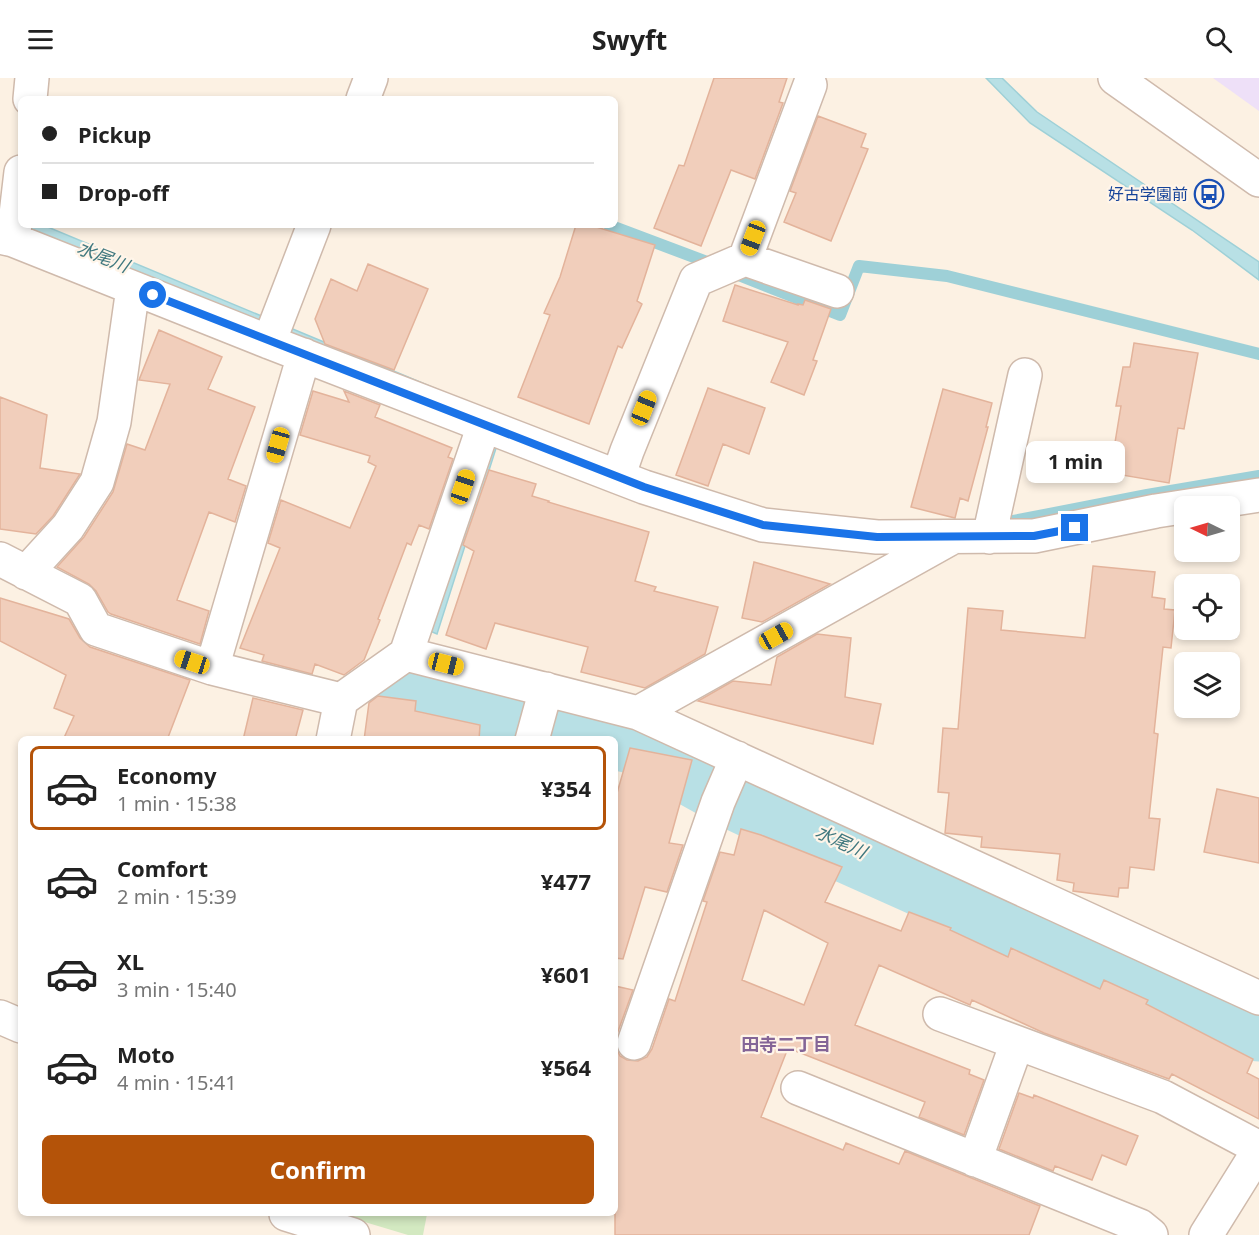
<!DOCTYPE html>
<meta charset="utf-8">
<style>
:root{--surface:#fff;--page:#f2f2f2;--text:#222;--muted:#767676;--line:#e0e0e0;--accent:#b45309}
body{margin:0;font-family:"Noto Sans","Noto Sans JP",sans-serif;background:var(--page);color:var(--text);height:100vh;display:flex;flex-direction:column;font-size:22px;white-space:nowrap}
*{box-sizing:border-box;margin:0}
p{font-size:20px;color:var(--muted)}
.icon{flex:none;width:33px;height:33px;fill:none;stroke:currentColor;stroke-width:2;stroke-linecap:round;stroke-linejoin:round}
.map{position:relative;flex:1;overflow:hidden}
.details{position:absolute;left:18px;top:658px;width:600px;height:480px;display:flex;flex-direction:column;background:var(--surface);border-radius:9px;box-shadow:0 3px 9px #0003}
.details>*{flex:none}
.banner{position:absolute;left:18px;top:18px;width:600px;height:132px;border-radius:9px;box-shadow:0 3px 9px #0003;display:grid;align-content:center;height:132px;padding:0 24px;background:var(--surface)}
.needle{width:39px;rotate:275deg}
.fabs{position:absolute;left:1174px;top:418px;display:grid;gap:12px}
.fabs a{display:grid;place-items:center;width:66px;height:66px;border-radius:9px;background:var(--surface);box-shadow:0 3px 9px #0003;font-size:30px}
.end{position:absolute;width:27px;height:27px;margin:-14px;border:8px solid #1a73e8;background:#fff;box-shadow:0 0 0 3px #fff}
.from{border-radius:50%}
.bubble{position:absolute;height:42px;border-radius:9px;background:var(--surface);box-shadow:0 3px 9px #0003;font-size:20px;font-weight:700;line-height:42px;text-align:center}
.car{position:absolute;width:18px;height:36px;margin:-18px -9px;border-radius:8px;box-shadow:0 0 4px 2px #0007;background:linear-gradient(#f5c518 24%,#345 0 40%,#f5c518 0 76%,#345 0 86%,#f5c518 0)}
.banner b{display:flex;align-items:center;gap:21px;height:57px;font-size:22px}
.banner b+b{border-top:2px solid var(--line)}
.banner i{width:15px;height:15px;background:var(--text)}
ul{padding:10px 0 0;list-style:none}
li{display:flex;align-items:center;gap:18px;height:84px;margin:0 12px 9px;padding:0 12px;border:3px solid transparent;border-radius:9px}
li div{flex:1}
li b{display:block;font-size:22px}
li em{font-style:normal;font-weight:700}
li.selected{border-color:var(--accent)}
li>.icon{width:54px;height:54px;stroke-width:1.5}
.button{display:flex;gap:12px;margin-top:auto;padding:12px 24px}
.button a{flex:1;height:69px;border-radius:9px;background:var(--accent);color:#fff;font-size:24px;font-weight:700;line-height:69px;text-align:center}
header{display:flex;justify-content:space-between;align-items:center;height:78px;padding:0 24px;background:var(--surface);font-size:27px;font-weight:700}
.map>svg:first-child{display:block}
.education{fill:#eee0f8}
.green{fill:#d3e9c1}
.water{fill:#b8e0e5;stroke:#9ed0d7;stroke-width:1.5}
.lines{fill:none;stroke-linecap:round;stroke-linejoin:round}
.stream{stroke:#9ed0d7;stroke-width:12}
.river{stroke:#b8e0e5;stroke-width:75}
.building{fill:#f1cebb;stroke:#e3b39b;stroke-width:1.5;fill-rule:evenodd}
.minor-casing{stroke:#cfbaac;stroke-width:36}
.minor{stroke:#fff;stroke-width:33}
.route{stroke:#1a73e8;stroke-width:8}
.labels{text-anchor:middle;stroke-width:4.5;stroke-linejoin:round;paint-order:stroke}
.transit-label{font-size:16px;fill:#164399;stroke:#fff5e9;text-anchor:end}
.water-label{font-size:18px;font-style:italic;fill:#40787f;stroke:#fff5e9}
.neighbourhood-label{font-size:18px;font-weight:bold;fill:#846597;stroke:#fff5e9}
</style>
<header><svg class="icon" aria-label="menu" viewBox="0 0 24 24"><path d="M4 6h16M4 12h16M4 18h16"/></svg>Swyft<svg class="icon" aria-label="search" viewBox="0 0 24 24"><circle cx="10" cy="10" r="6"/><path d="M15 15l6 6"/></svg></header>
<div class="map">
<svg width="1259" height="1157" viewBox="0 0 1259 1157">
<rect width="100%" height="100%" fill="#fcf1e3"/>
<path class="education" d="M1213,0h46v33z"/>
<path class="green" d="M338,1136h89l-4,21h-15z"/>
<path class="water" d="M986,0h16l35,34 222,150v18l-67,-50 -162,-107z
M21,147h22l444,185 -460,-180z
M489,360l9,4 -61,192 -7,-3z"/>
<g class="lines">
<path class="stream" d="M609,147l106,40
M731,194l109,43 19,-49 88,10 312,78
M1008,444l139,-27 112,-19"/>
<path class="river" d="M416,610l84,15 136,34 99,55 116,55 208,93 200,84"/>
</g>
<path class="building" d="M714,0h73l-8,24 4,1 -28,76 -24,-9 -30,76 -47,-18 25,-63 5,1z
M818,38l48,18 -5,13 7,2 -37,92 -47,-19 12,-29 -6,-2z
M576,147h14l65,20 -18,56 5,3 -20,44 -4,-2 -29,78 -71,-27 32,-82 -6,-2 16,-36z
M368,186l60,25 -34,81 -69,-26 -10,-25 16,-40 26,12z
M735,207l63,20v-1l5,1 2,-5 26,9 -18,51 4,1 -13,34 -33,-13 17,-40 -65,-21z
M159,252l63,27 -14,32 47,18 -27,72 18,7 -11,36 -26,-10 -32,88 32,11 -9,33 -89,-30 -3,-2 -12,-21 -7,-7 -32,-17 27,-30 29,-45 14,-48 18,6 25,-66 -31,-4z
M1134,265l64,10 -14,76 -6,-1 -9,55 -59,-10 11,-67h-5l7,-39h7z
M708,310l57,20 -16,46 -26,-10 -15,42 -32,-11z
M943,311l49,14 -6,24h2l-20,74 -8,-3 -5,20 -44,-11z
M313,313l36,11 -5,-11 36,14 -5,12 77,31 -4,9 5,2 -24,70 -10,-4 -8,20 -4,-2 -29,76 2,1 -16,40 -20,15 -29,-11 -3,10 -50,-13 2,-6 -24,-7 40,-100 -12,-5 13,-43 69,28 26,-62 -8,-4 2,-6 -70,-21z
M0,319l47,18 -7,53 40,6 -27,42 -17,18 -36,-5z
M489,392l47,14 -4,12 17,5 -1,1 101,30 -14,49 21,6 -2,4 64,16 -13,47 -60,34 -64,-16 7,-25 -93,-24 -9,26 -40,-14 28,-84 -11,-6z
M754,484l76,22 -68,38 -20,-4z
M1093,488l62,6 -3,25 13,2 -1,10 11,1 -4,38 -8,-1 -9,86 4,1 -9,84 11,1 -6,51 -24,-3 -2,21h-9l-1,9 -45,-6 1,-8 -17,-3 3,-26 -79,-7 1,-10 -37,-4 4,-40 -11,-1 5,-64 15,1 10,-121 35,3 -2,19 84,8z
M0,520l69,21 11,19 10,9 100,33 -23,60h-104l11,-24 -20,-8 12,-33 -66,-34z
M817,556l34,4 -6,59 36,7 -8,40 -175,-43 35,-20 38,4 6,-28z
M378,618l38,5 -1,10 65,14 -1,15h-115l5,-37z
M253,620l50,12 -8,30h-52z
M630,670l62,12 -23,83 14,2 -16,47 -22,-5 -22,72 -8,-1v-158z
M1217,711l42,9v65l-55,-11z
M741,751l20,6 81,32 -17,35 76,29 8,-19 42,16 -1,2 58,27 3,-9 89,41 4,-9 44,20 -2,4 107,55 -6,14 12,6v40l-87,-45 -3,5 -125,-46 -72,-33 -2,5 -91,-40 -24,60 115,45 -1,4 15,6 -20,55 -45,-18 6,-15 -137,-54 -27,69 82,33 3,-7 53,21 6,-13 135,55 -11,29h-414v-249l18,4 -17,47v10l4,9 7,4 11,1 9,-4 5,-8 17,-50 6,2 32,-99 -4,-1 17,-49 14,3zM764,832l64,33 -24,62 -62,-25z
M1019,1015l14,5 1,-3 104,41 -12,29 -24,-10 -10,25 -37,-14 -2,5 -54,-22z"/>
<g class="lines">
<g class="minor-casing">
<path id="minor" d="M1115,0l144,102
M30,21l2,-21
M363,21l8,-21
M0,159l13,3 256,102 349,135 26,10 119,38 114,12 157,-1 122,-25 103,-16
M13,162l8,-68
M745,181l65,-174
M269,264l45,-117
M618,399l9,-26 69,-171 49,-21 92,32
M989,459l36,-162
M0,481l80,41 16,29 116,39 129,32 65,-46 78,-229
M26,495l42,-46 29,-45 17,-60 19,-134
M406,576l232,59 621,285
M212,590l92,-313
M638,635l313,-175
M333,662l8,-40
M532,662l14,-51
M940,936l223,83 96,51
M0,939l21,9
M634,965l84,-241 19,-44
M798,1010l342,138 11,9
M975,1082l42,-117
M286,1136l67,21
M1206,1157l53,-85"/>
</g>
<use href="#minor" class="minor"/>
</g>
<g class="lines">
<path class="route" d="M153,217l491,192 119,38 114,12 157,-1 41,-8"/>
</g>
<defs>
<g id="bus-ring" transform="scale(1.5)"><circle r="9.5" fill="#fff5e9" stroke="#1a4fb4" stroke-width="1.5"/><path d="M-5-6H5V4H4V6H2V4H-2V6H-4V4H-5ZM-3.5-4V0h7V-4ZM-3.5 1.2v1.5H-2V1.2ZM2 1.2v1.5H3.5V1.2Z" fill="#1a4fb4"/></g>
</defs>
<g fill-rule="evenodd">
<use href="#bus-ring" x="1209" y="116"/>
</g>
<g class="labels">
<g class="transit-label">
<text x="1188" y="122">好古学園前</text>
</g>
<g class="water-label">
<text transform="translate(103 179) rotate(22)" y="6">水尾川</text>
<text transform="translate(841 764) rotate(25)" y="6">水尾川</text>
</g>
<g class="neighbourhood-label">
<text x="786" y="973">田寺二丁目</text>
</g>
</g>
</svg>
<div class="fabs">
<a><svg class="needle" viewBox="-14 -14 28 28"><path d="M0-13l5 13h-10z" fill="#e53935"/><path d="M0 13l5-13h-10z" fill="#767676"/></svg></a>
<a><svg class="icon" aria-label="locate" viewBox="0 0 24 24"><circle cx="12" cy="12" r="6"/><path d="M12 2v4M12 18v4M2 12h4M18 12h4"/></svg></a>
<a><svg class="icon" aria-label="layers" viewBox="0 0 24 24"><path d="M12 4l9 5-9 5-9-5zM3 14l9 5 9-5"/></svg></a>
</div>
<i class="end from" style="left:153px;top:217px"></i>
<i class="end" style="left:1075px;top:450px"></i>
<div class="bubble" style="left:1026px;top:363px;width:99px">1 min</div>
<i class="car" style="left:753px;top:160px;rotate:201deg"></i>
<i class="car" style="left:644px;top:330px;rotate:22deg"></i>
<i class="car" style="left:278px;top:367px;rotate:196deg"></i>
<i class="car" style="left:463px;top:409px;rotate:19deg"></i>
<i class="car" style="left:776px;top:558px;rotate:61deg"></i>
<i class="car" style="left:192px;top:584px;rotate:288deg"></i>
<i class="car" style="left:446px;top:586px;rotate:104deg"></i>
<div class="banner">
<b><i class="from"></i>Pickup</b>
<b><i></i>Drop-off</b>
</div>
<section class="details">
<ul>
<li class="selected"><svg class="icon" aria-label="car" viewBox="0 0 24 24"><path d="M5 17H2v-5l4-1 3-4h7l3 4 3 1v5h-3M9 17h6M6 11h13"/><circle cx="7" cy="17" r="2"/><circle cx="17" cy="17" r="2"/></svg><div><b>Economy</b><p>1 min · 15:38</p></div><em>¥354</em></li>
<li><svg class="icon" aria-label="car" viewBox="0 0 24 24"><path d="M5 17H2v-5l4-1 3-4h7l3 4 3 1v5h-3M9 17h6M6 11h13"/><circle cx="7" cy="17" r="2"/><circle cx="17" cy="17" r="2"/></svg><div><b>Comfort</b><p>2 min · 15:39</p></div><em>¥477</em></li>
<li><svg class="icon" aria-label="car" viewBox="0 0 24 24"><path d="M5 17H2v-5l4-1 3-4h7l3 4 3 1v5h-3M9 17h6M6 11h13"/><circle cx="7" cy="17" r="2"/><circle cx="17" cy="17" r="2"/></svg><div><b>XL</b><p>3 min · 15:40</p></div><em>¥601</em></li>
<li><svg class="icon" aria-label="car" viewBox="0 0 24 24"><path d="M5 17H2v-5l4-1 3-4h7l3 4 3 1v5h-3M9 17h6M6 11h13"/><circle cx="7" cy="17" r="2"/><circle cx="17" cy="17" r="2"/></svg><div><b>Moto</b><p>4 min · 15:41</p></div><em>¥564</em></li>
</ul>
<div class="button"><a>Confirm</a></div>
</section>
</div>
